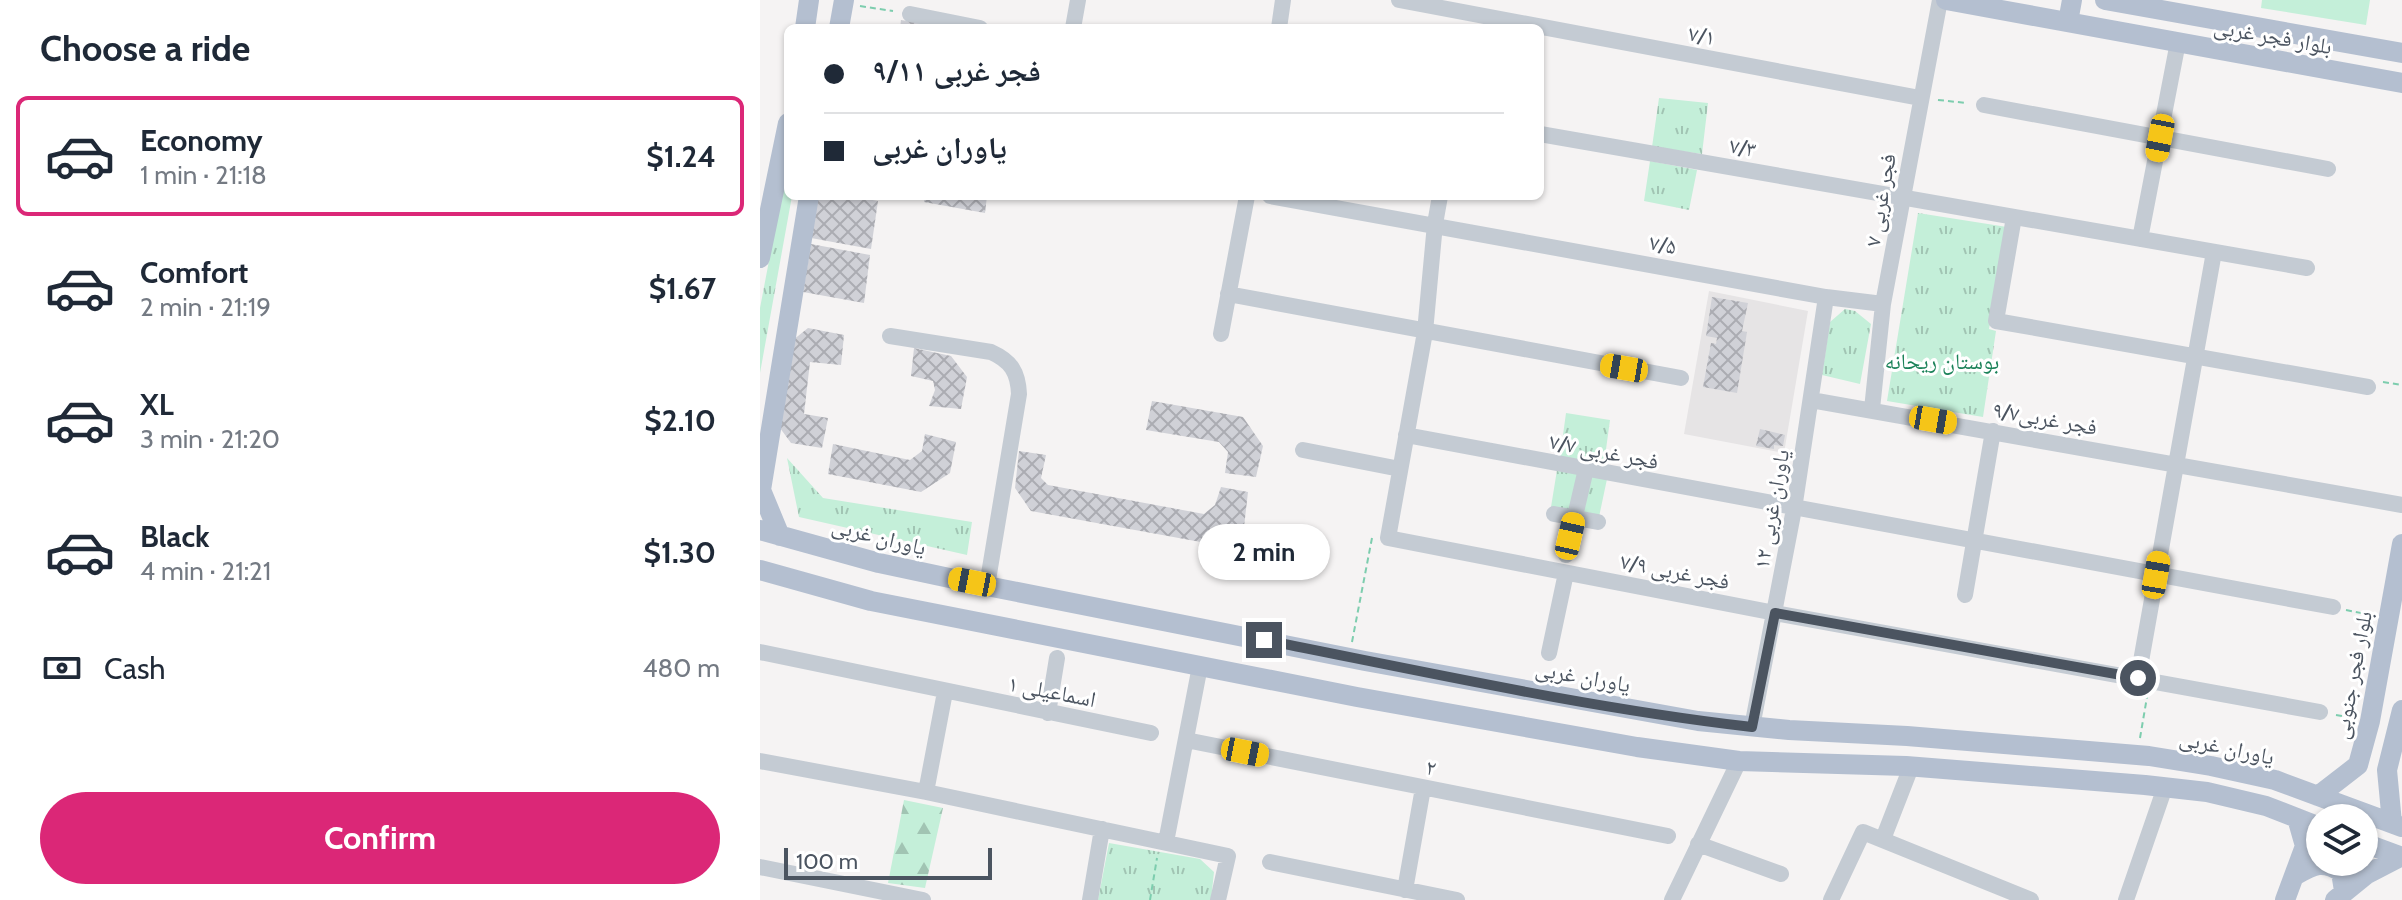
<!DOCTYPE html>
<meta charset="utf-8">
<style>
:root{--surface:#fff;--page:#f6f6f7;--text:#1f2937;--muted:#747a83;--line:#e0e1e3;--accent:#db2777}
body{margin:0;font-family:Cabin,"Noto Naskh Arabic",sans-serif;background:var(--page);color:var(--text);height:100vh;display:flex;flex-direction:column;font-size:30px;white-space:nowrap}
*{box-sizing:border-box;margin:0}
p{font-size:26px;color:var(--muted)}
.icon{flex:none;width:44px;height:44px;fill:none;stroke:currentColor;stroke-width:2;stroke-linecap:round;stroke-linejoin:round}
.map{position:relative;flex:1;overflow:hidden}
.panel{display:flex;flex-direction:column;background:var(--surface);width:760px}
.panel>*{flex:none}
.banner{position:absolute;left:24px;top:24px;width:760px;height:176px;border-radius:12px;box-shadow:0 2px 6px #0004;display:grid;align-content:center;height:176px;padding:0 40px;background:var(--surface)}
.fabs{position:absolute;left:1546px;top:804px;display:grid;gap:16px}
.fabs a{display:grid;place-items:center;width:72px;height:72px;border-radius:50%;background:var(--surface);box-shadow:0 2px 6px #0004;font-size:40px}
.scale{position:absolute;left:24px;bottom:20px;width:208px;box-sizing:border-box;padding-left:8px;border:4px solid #4b5460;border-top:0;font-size:22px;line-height:28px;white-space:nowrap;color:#4b5460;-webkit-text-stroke:6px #fff;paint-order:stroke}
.end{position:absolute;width:36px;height:36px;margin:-18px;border:10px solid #4b5460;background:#fff;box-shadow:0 0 0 4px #fff}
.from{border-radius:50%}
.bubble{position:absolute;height:56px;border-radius:28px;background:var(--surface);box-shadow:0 2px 6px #0004;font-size:26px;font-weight:700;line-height:56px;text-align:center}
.car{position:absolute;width:24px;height:48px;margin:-24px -12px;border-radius:10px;box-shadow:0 0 6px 2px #0007;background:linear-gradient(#f5c518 24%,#345 0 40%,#f5c518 0 76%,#345 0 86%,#f5c518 0)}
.banner b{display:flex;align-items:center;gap:28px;height:76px;font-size:30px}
.banner b+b{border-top:2px solid var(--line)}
.banner i{width:20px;height:20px;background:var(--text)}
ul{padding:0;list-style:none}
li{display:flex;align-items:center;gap:24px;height:120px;margin:0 16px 12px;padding:0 24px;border:4px solid transparent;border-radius:12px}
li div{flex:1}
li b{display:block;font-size:30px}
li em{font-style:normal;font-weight:700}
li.active{border-color:var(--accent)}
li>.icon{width:72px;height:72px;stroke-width:1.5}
h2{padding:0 40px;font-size:36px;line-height:96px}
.pay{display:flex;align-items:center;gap:20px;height:88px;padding:0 40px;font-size:30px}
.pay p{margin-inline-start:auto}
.cta{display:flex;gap:16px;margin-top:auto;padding:16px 40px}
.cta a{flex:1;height:92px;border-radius:48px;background:var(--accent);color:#fff;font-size:32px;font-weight:700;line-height:92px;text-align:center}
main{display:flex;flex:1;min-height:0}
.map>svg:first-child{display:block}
.education{fill:#e6e4e5}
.grass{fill:url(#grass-tufts)}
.forest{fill:url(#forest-firs)}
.garden{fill:#c4efd9}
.building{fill:url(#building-cross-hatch)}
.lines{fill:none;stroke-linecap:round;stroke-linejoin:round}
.path{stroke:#7dcdae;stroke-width:2;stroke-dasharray:6 4;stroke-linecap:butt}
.minor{stroke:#c4cbd3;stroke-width:16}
.major{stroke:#b4bfd0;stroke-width:20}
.route{stroke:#4b5460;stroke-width:10}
.labels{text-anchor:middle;stroke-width:6;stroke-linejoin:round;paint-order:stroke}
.street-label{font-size:22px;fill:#4b5460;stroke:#fff}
.park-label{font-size:22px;fill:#1b8259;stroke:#fff}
</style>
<main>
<section class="panel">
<h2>Choose a ride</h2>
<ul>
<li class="active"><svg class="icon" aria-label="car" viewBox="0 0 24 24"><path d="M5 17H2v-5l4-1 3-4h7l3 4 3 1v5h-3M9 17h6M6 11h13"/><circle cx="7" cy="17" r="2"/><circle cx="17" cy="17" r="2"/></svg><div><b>Economy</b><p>1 min · 21:18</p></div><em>$1.24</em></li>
<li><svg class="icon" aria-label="car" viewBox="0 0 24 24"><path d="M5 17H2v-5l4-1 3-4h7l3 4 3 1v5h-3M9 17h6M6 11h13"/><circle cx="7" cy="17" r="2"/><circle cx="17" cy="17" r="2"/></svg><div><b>Comfort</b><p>2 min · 21:19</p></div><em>$1.67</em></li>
<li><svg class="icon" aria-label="car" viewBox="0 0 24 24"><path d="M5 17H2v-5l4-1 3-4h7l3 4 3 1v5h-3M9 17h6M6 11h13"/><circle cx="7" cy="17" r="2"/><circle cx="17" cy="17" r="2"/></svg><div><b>XL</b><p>3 min · 21:20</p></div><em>$2.10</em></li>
<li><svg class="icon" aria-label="car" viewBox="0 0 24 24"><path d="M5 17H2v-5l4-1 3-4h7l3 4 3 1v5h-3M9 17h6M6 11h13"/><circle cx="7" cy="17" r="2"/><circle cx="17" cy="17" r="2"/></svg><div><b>Black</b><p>4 min · 21:21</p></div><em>$1.30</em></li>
</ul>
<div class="pay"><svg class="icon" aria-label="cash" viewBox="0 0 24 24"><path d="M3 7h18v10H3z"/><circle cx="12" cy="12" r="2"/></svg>Cash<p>480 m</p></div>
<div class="cta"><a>Confirm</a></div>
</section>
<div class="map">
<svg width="1642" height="900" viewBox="0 0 1642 900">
<defs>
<pattern id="grass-tufts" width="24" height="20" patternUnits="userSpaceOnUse" patternTransform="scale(2)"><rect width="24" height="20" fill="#c4efd9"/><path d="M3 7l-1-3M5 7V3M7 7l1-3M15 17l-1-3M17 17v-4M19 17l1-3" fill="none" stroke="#a1c4b3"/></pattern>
<pattern id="forest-firs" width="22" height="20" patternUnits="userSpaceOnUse" patternTransform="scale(2)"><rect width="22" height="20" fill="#c4efd9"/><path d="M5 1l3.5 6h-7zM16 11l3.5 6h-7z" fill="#a1c4b3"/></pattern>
<pattern id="building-cross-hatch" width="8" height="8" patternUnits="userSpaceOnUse" patternTransform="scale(2)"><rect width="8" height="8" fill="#d0d1d7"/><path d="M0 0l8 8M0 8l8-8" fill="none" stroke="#abacb2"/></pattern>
</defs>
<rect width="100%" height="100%" fill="#f5f3f3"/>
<path class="education" d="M949,291l99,20 -24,142 -100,-19z"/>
<path class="grass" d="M899,98l49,5 -6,51 -50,-7z
M28,161v35h4l-32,177v-65z
M890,161l47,9 -8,40 -45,-9z
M1158,213l89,14 -18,102 7,2 -13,86 -96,-16z
M1085,309l10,2 16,13 -11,60 -38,-9 8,-53z
M806,413l44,7 -6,44 -44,-7z
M27,458l36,40 149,24 -5,33 -168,-38z
M797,470l21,4 -7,37 -20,-4z
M828,475l19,4 -8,38 -19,-4z
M349,843l91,16 14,13 -3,28h-113z"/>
<path class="forest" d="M144,800l39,8 -18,80 -37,-5z"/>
<path class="garden" d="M1502,0h108l-4,25 -105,-17z"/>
<path class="building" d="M141,20l39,6 -1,2h-39z
M57,196h34l27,5 -7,48 -60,-11z
M165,196h62l-2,17 -61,-11z
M51,244l59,11 -6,48 -61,-11z
M952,297l36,6 -6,28 5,1 -10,61 -34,-6 8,-44 5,1 1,-6 -11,-2z
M48,328l36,7 -3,30 -31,-3 -6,52 24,4 -6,30 -31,-5 -11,-15 13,-88z
M154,348l37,8 16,21 -6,32 -32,-3 6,-16 -2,-9 -22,-5z
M392,401l91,16 20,29 -7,31 -31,-4 3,-21 -9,-10 -73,-12z
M1000,429l25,6 -2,11 -9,-1v4l-18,-3z
M165,434l31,8 -6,31 -29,19 -93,-18 5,-30 77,16 12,-9z
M259,451l27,4 -5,23 7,7 156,29 11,-9 6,-18 27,5 -4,35 -27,18 -186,-34 -16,-23z"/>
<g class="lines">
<path class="path" d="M100,6l33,5
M1178,100l29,3
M1623,382l19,3
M1586,610l25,5
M592,642l20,-104
M1576,715l17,3
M1380,738l7,-41
M390,900l7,-42"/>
<path class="minor" d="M639,0l521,98
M150,14l70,14
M313,28l5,-28
M519,28l4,-28
M1224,105l344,64
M780,134l767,134
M510,196l556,101 57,7
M680,196l-5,28 -10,108 -37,206 387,75 545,99
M1254,217l-18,104 372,66
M1380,239l38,-197
M468,294l453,84
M461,334l26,-138
M130,336l101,16c20,9 27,20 28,42l-32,192
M1051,400l591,105
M1112,409l11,-105 57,-304
M646,435l927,172
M543,450l97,19
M794,514l44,8
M806,555l20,-86
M1205,595l28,-164
M0,652l391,81
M789,653l17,-80
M1378,678l76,-426
M288,713l9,-55
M992,727l42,-218 32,-212
M426,740l482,96
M0,761l166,31 302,64 -10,44
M166,792l19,-100
M1123,839l28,-72
M406,842l34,-176
M938,844l83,30
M510,862l187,38
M0,867l163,33
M645,890l18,-102
M330,900l12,-71
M912,900l67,-139
M1071,900l32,-68 168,68
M1366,900l39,-113"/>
<path class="major" d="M1186,0l456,83
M1345,0l297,53
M1308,22l4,-22
M45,28l4,-28
M79,28l5,-28
M0,258l28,-135
M0,530l119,33 108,23 378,75 333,60 91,9 118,6 242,20 62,10 64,14 127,47
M20,536l-19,-46 48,-294
M0,570l111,31 486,96 280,50 102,14 167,5 239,19 62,7 59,14 54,21
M1558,796l40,-31 12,-44 32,-177
M1632,823l-5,-53 15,-60
M1604,843l38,14
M1536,875c18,-10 26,-15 45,-3l3,19
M1525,900l20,-54 -8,-28
M1575,900l32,-26 33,-17"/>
</g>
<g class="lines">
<path class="route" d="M504,640c162,32 324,68 488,87l23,-114 363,65"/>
</g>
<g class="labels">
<g class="street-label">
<text transform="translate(942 35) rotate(11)" y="8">۷/۱</text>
<text transform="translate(1513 36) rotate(10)" y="8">بلوار فجر غربی</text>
<text transform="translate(983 147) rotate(10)" y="8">۷/۳</text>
<text transform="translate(1120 200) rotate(-80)" y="8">۷ فجر غربی</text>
<text transform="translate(903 244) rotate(11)" y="8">۷/۵</text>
<text transform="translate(1285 418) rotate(10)" y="8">فجر غربی۹/۷</text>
<text transform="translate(844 451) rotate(11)" y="8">۷/۷ فجر غربی</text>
<text transform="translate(1011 509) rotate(-80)" y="8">۱۲ یاوران غربی</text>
<text transform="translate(119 536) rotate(14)" y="8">یاوران غربی</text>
<text transform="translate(915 571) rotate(11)" y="8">۷/۹ فجر غربی</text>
<text transform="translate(1592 675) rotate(-79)" y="8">بلوار فجر جنوبی</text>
<text transform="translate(823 676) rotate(10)" y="8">یاوران غربی</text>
<text transform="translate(292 691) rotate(11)" y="8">اسماعیلی ۱</text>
<text transform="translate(1467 747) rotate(12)" y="8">یاوران غربی</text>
<text transform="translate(671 767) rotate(11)" y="8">۲</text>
</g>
<g class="park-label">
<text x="1182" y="369">بوستان ریحانه</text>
</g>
</g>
</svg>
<div class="fabs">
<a><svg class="icon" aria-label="layers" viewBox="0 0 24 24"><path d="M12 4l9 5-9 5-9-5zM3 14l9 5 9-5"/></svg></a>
</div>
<div class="scale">100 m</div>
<i class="end from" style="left:1378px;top:678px"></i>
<i class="end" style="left:504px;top:640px"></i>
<div class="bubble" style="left:438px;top:524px;width:132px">2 min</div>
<i class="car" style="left:1400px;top:138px;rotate:191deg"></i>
<i class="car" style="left:864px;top:368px;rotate:280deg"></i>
<i class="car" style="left:1173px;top:420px;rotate:100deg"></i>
<i class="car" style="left:810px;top:536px;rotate:13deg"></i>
<i class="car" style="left:1396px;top:575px;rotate:10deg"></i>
<i class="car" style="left:212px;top:582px;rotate:281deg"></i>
<i class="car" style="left:485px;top:752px;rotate:101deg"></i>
<div class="banner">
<b><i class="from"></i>۹/۱۱ فجر غربی</b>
<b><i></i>یاوران غربی</b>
</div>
</div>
</main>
